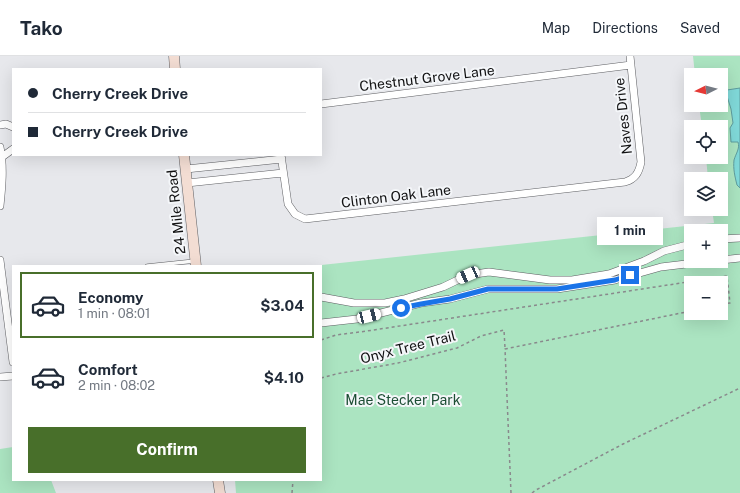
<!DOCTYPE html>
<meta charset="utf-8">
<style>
:root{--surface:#fff;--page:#f2f2f3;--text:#1f2937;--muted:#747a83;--line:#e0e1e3;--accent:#486f2a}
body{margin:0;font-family:"Public Sans",sans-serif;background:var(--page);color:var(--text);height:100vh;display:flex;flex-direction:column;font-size:15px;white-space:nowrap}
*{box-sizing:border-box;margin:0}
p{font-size:13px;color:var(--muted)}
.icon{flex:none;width:22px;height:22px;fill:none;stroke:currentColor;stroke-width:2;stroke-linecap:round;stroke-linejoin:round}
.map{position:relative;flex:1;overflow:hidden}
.side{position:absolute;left:12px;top:209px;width:310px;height:216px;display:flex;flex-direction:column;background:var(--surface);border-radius:0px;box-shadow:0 4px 16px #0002}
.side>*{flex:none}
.guide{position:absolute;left:12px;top:12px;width:310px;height:88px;border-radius:0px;box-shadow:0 4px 16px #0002;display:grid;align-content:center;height:88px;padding:0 16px;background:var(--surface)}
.needle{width:26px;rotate:264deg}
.controls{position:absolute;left:684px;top:12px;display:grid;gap:8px}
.controls a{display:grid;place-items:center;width:44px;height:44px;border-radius:0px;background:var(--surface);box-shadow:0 4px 16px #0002;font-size:20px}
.end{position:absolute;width:18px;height:18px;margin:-9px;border:5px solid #1a73e8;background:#fff;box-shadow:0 0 0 2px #fff}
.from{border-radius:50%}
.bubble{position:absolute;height:28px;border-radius:0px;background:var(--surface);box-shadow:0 4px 16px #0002;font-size:13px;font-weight:700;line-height:28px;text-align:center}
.car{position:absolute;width:12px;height:24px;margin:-12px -6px;border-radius:5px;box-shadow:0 0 3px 1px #0007;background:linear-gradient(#fff 24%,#345 0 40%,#fff 0 76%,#345 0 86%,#fff 0)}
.guide b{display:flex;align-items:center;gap:14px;height:38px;font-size:15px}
.guide b+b{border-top:1px solid var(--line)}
.guide i{width:10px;height:10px;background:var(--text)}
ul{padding:7px 0 0;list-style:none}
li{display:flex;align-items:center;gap:12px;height:66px;margin:0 8px 6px;padding:0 8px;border:2px solid transparent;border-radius:0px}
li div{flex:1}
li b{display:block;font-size:15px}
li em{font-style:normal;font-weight:700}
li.on{border-color:var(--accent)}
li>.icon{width:36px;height:36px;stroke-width:1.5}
.primary-button{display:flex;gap:8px;margin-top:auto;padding:8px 16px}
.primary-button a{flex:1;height:46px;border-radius:0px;background:var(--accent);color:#fff;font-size:16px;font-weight:700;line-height:46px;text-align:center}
header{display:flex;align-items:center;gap:24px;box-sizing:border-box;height:56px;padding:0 20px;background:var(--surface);border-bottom:1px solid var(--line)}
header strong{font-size:19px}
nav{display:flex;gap:22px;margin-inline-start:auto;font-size:14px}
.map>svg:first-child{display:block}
.green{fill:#abe4c1;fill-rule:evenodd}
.water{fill:#80d9d9;stroke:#5f9d9e}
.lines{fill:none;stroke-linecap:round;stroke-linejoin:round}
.lane-casing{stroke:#5e5f63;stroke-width:4.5}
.street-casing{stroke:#5e5f63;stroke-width:8}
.secondary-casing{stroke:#5e5f63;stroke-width:11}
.path{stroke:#89898c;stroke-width:1.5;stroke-dasharray:3 3;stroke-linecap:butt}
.lane{stroke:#fff;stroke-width:3.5}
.street{stroke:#fff;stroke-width:7}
.secondary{stroke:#f3ddd3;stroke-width:10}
.route{stroke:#1a73e8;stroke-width:5}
.labels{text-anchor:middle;stroke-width:4;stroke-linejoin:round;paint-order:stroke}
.street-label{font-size:14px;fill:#121213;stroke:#f4f6f9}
.park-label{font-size:14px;fill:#1c4e34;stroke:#f4f6f9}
</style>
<header>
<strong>Tako</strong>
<nav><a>Map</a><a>Directions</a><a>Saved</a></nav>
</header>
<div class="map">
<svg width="740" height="437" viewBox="0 0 740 437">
<rect width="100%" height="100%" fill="#e7e8ec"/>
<path class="green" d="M693,0h47v437h-504l-1,-13h86v-214h-9l402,-43 -2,-14h9v-30h-13l-2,-22h15v-30h-19l-3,-22h22v-30h-26zM691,175h30v30h-30zM691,227h30v30h-30z
M13,391v33h38l5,13h-56v-44z"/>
<path class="water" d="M740,32v100l-3,-3c-2,-8 -4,-16 -3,-25 2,-7 6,-11 4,-18h-7l-1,-14 3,-5 -2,-14 -5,-16 1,-3z"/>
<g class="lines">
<g class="lane-casing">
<path id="lane" d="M147,210l48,-5"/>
</g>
<g class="street-casing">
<path id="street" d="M321,48l310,-39
M0,69l6,-1 7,3
M0,91c4,19 2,40 0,59
M281,99l7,49 7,10 10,5 320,-37c10,-3 14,-9 16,-20l-11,-106
M2,101l11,-8
M186,113l96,-10
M187,127l96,-10
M721,183l19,-1
M0,204l13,102
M721,204l19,-2
M321,241l33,6h31l19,-4 39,-12 25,-12 21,-3 61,8h22l37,-6 35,-13 20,-10 27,-7
M321,267l36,-4 64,-16 29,-4 38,-10h69l58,-9 46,-13 50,-6
M0,321l13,-1"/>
</g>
<g class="secondary-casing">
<path id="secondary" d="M174,0l1,13
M184,99l12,111
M218,424l2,13"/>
</g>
<path class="path" d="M321,284l15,-5 31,-4 360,-55 3,27 -9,1
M321,322l15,-4 62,-11 59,-15 24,-12 23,-6 1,18
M292,437l1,-13
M511,437l-6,-144 186,-38
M532,437l4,-3 87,-46 117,-56"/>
<use href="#lane" class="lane"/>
<use href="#street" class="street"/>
<use href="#secondary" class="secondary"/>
</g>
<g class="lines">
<path class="route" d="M401,252l20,-4 29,-5 38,-10h69l58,-9 15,-5"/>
</g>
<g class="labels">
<g class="street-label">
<text transform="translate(427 22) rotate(-7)" y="5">Chestnut Grove Lane</text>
<text transform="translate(623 60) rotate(-96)" y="5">Naves Drive</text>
<text transform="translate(396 140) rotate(-7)" y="5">Clinton Oak Lane</text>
<text transform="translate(176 156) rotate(-96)" y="5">24 Mile Road</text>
<text transform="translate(408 291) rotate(-14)" y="5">Onyx Tree Trail</text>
</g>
<g class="park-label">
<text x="403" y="349">Mae Stecker Park</text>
</g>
</g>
</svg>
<div class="controls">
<a><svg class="needle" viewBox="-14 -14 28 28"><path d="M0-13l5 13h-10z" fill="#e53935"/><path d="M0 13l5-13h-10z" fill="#747a83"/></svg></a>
<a><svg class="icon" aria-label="locate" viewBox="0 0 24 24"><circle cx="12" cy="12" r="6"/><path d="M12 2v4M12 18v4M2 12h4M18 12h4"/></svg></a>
<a><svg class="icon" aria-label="layers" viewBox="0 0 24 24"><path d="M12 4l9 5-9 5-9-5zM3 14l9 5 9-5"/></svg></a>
<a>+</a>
<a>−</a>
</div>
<i class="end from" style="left:401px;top:252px"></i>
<i class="end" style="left:630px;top:219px"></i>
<div class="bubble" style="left:597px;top:161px;width:66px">1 min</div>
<i class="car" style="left:468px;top:219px;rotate:246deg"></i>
<i class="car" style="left:369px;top:260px;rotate:76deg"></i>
<div class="guide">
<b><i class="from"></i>Cherry Creek Drive</b>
<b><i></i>Cherry Creek Drive</b>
</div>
<section class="side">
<ul>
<li class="on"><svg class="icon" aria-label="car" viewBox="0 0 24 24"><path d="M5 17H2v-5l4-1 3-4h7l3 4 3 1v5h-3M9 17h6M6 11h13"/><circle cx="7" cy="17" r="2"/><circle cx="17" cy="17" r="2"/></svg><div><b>Economy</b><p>1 min · 08:01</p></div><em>$3.04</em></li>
<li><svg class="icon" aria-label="car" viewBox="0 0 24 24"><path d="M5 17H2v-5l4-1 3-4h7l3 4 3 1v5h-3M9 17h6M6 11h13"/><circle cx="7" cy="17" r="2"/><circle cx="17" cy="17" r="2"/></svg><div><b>Comfort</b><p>2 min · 08:02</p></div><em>$4.10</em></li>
</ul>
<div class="primary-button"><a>Confirm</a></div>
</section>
</div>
